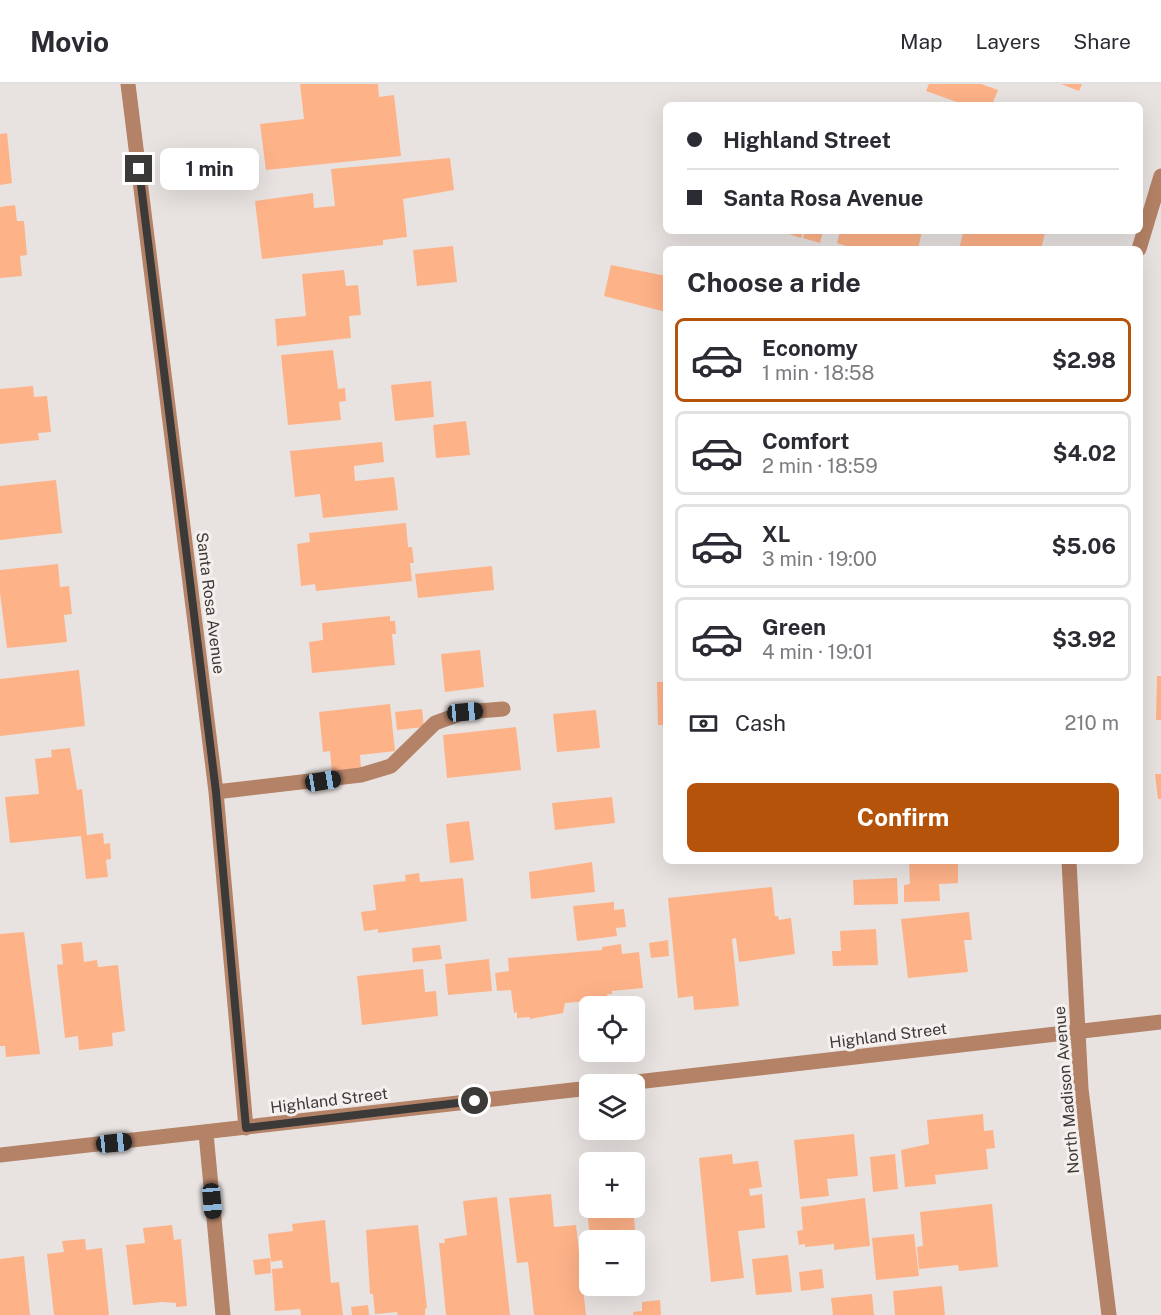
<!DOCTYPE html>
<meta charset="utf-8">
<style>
:root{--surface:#fff;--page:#f7f7f7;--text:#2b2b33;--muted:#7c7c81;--line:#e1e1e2;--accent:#b45309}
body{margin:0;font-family:"Public Sans",sans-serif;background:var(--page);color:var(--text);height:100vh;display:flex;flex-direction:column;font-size:22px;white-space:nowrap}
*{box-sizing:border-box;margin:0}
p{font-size:20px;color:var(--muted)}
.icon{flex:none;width:33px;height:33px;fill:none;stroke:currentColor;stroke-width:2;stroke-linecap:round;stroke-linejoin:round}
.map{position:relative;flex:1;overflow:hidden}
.panel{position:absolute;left:663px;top:162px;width:480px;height:618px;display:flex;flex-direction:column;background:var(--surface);border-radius:9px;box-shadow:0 6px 24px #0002}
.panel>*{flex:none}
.hud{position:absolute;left:663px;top:18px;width:480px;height:132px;border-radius:9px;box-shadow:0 6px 24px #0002;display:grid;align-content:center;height:132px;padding:0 24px;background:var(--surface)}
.tools{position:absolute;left:579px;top:912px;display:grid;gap:12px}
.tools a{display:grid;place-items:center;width:66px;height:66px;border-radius:9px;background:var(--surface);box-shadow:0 6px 24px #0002;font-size:30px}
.end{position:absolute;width:27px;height:27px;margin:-14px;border:8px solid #3c3a39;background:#fff;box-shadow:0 0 0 3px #fff}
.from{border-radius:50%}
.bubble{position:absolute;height:42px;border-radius:9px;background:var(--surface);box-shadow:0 6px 24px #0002;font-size:20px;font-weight:700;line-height:42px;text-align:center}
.car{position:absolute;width:18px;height:36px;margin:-18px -9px;border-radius:8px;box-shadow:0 0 4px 2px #0007;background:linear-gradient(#222 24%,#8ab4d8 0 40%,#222 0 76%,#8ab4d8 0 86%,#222 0)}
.hud b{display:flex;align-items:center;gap:21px;height:57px;font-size:22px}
.hud b+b{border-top:2px solid var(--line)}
.hud i{width:15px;height:15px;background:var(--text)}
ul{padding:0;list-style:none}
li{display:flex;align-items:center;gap:18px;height:84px;margin:0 12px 9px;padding:0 12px;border:3px solid var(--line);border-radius:9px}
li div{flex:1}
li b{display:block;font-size:22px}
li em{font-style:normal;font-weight:700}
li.selected{border-color:var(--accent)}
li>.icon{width:54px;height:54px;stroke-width:1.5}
h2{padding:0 24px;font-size:27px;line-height:72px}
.pay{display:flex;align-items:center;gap:15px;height:66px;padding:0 24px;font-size:22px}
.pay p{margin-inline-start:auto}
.button{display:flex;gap:12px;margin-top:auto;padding:12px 24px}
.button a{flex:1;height:69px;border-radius:9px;background:var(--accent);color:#fff;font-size:24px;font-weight:700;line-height:69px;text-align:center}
header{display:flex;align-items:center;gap:36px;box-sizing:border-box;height:84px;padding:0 30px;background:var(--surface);border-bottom:2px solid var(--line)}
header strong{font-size:28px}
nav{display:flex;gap:33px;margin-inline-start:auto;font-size:21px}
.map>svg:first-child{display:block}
.building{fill:#feb288}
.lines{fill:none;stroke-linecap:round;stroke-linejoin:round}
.minor{stroke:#b48266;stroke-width:15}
.route{stroke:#3c3a39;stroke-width:8}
.labels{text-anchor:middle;stroke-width:6;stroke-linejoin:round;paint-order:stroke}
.street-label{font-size:16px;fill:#3c3a39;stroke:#f5f0ee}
</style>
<header>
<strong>Movio</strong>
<nav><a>Map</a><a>Layers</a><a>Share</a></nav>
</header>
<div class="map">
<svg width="1161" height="1231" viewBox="0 0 1161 1231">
<rect width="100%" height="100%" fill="#e8e3e1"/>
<path class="building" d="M300,0h78l1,13 15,-2 7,61 -135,14 -6,-46 44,-5z
M929,0h52l17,6 -6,15h-27l-39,-14z
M1061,0h21l-3,7z
M7,49l5,50 -12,2v-51z
M450,74l4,32 -51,9 4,38 -24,3v5l-121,14 -7,-58 58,-8 1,15 21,-2 -4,-37z
M15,121l2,16h7l3,34 -7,1 2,20 -22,2v-71z
M780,147h23l-2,7z
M805,147h18l-3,12 -17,-5z
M840,147h82l-4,18h-63l-18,-6z
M1038,147l7,2 -4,16h-82l4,-16 -7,-1z
M453,162l4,36 -40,4 -4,-36z
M611,181l55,11v36l-62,-16z
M344,186l2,16 12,-1 3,30 -12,1 2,22 -74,8 -2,-27 31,-3 -4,-42z
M333,266l5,39 7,-1 1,13 -7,1 2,18 -53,5 -7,-70z
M431,297l3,36 -39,4 -4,-36z
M33,302l1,11 13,-1 4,36 -13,1 1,7 -39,4v-55z
M466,337l4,34 -34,3 -3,-33z
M382,358l2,20 -30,4 1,15 39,-4 4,33 -75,8 -3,-24 -25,3 -5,-46z
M56,396l6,53 -62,7v-54z
M406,439l2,24h4l2,16h-4l2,18 -96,10 -1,-7 -14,2 -4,-42 13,-2 -1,-9z
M58,480l2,23 9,-1 3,28 -8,1 3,27 -60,6 -7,-55v-23z
M492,482l2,24 -76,8 -3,-24z
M390,532v5h5l1,13h-4l3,31 -83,8 -3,-31 14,-2 -1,-17z
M480,566l4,37 -39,5 -4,-38z
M79,586l6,56 -85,10v-57z
M1157,592h4v44h-5z
M657,598h9v43h-8z
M390,620l5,47 -35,4 1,14 -29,3 -2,-21 -7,1 -4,-40z
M422,625l2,18 -27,3 -2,-18z
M596,626l4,38 -43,4 -4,-38z
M516,643l5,43 -74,8 -4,-43z
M70,664l7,42 5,-1 5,46 16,-2 1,11 6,-1 1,16 -5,1 2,17 -22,2 -5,-43 -71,7 -5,-46 34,-3 -4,-35 17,-2 -1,-7z
M1155,690h6v25h-3z
M612,713l3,26 -60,7 -3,-27z
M469,737l5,39 -24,3 -4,-39z
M909,777h59v3h-10v19l-19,1 1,17 -36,1v-17l6,-1z
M592,778l3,30 -64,7 -2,-27z
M419,789l1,9 43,-4 4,43 -89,12v-4l-14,2 -3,-19 15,-2 -3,-25 33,-4 -1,-6z
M897,794l1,26 -44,1 -1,-25z
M772,803l3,29h3l1,4 12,-2 4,36 -56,8 -3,-24 -4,1 7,67 -45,4 -1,-14 -15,2 -10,-100z
M614,818v8l10,-1 2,18 -10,1 1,8 -40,5 -4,-35z
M969,828l3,28h-8l4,32 -60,6 -7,-59z
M876,845l2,36 -45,1 -1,-15h9l-1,-20z
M24,848l16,122 -34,3 -1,-11h-5v-112z
M668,856l1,16 -18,2 -2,-15z
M82,858l2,20 13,-2 1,7 20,-2 7,66 -13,2 1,13 -34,4 -1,-14 -13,2 -8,-73 6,-1 -2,-20z
M621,860l1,10 17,-2 4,36 -31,3v3h-5l1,5 -43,4 -2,10 -33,6v-2l-13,1v-6l-3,1 -3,-23 -14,1 -2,-18 14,-2 -1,-13 94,-8v-3z
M440,861l2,14 -29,3 -1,-14z
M489,875l3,32 -44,4 -3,-31z
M423,885l2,23 11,-1 2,25 -76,9 -5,-49z
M983,1030l1,17 9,-1 2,18 -9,1 2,20 -53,6 1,9 -31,3 -4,-37 28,-6 -2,-24z
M854,1050l4,42 -31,3 2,17 -29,3 -6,-59z
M732,1070l1,10 25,-3 4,26 -13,2 1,7 12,-2 3,34 -27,3 6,47 -33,4 -12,-124z
M895,1070l3,35 -25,3 -3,-35z
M590,1102v22h43l5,53 -4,1v-22h-44l-5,-53z
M637,1106l2,17 -5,1v-17z
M551,1110l3,33 22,-2 10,90h-52l-6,-53 -11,1 -8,-65z
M497,1113l13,118h-64l-7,-72h6l-1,-4 23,-4 -4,-34z
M865,1114l5,48 -36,4v-6l-29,3v-3l-6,1 -2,-14 6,-1 -2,-23z
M992,1120l6,63 -39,4 -1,-6 -39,4 -2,-22 6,-1 -3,-34z
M325,1136l6,63 8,-1 4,33h-42l-1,-6 -25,2 -3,-42 11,-1 -1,-8 -11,2 -3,-28 25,-3 -1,-7z
M172,1141l2,15 7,-1 6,67 -11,1v-4l-14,-1 -29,3 -7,-60 19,-2 -2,-15z
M418,1141l9,83 -2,1v6h-27l-1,-3 -22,2 -2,-20h-3l-4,-64z
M914,1150l5,42 -43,4 -4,-42z
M85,1155l1,11 16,-2 7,67h-55l-7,-61 17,-2 -2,-11z
M788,1171l4,37 -36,3 -4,-36z
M24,1172l6,59h-30v-56z
M270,1174l1,15 -16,2 -2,-15z
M822,1185l2,19 -23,3 -2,-19z
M942,1202l3,29h-50l-2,-24z
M872,1210l2,21h-41l-2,-17z
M660,1216l1,15h-28v-3l9,-1v-9z
M368,1221l1,10h-17l-1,-8z"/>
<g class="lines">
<path class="minor" d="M128,0l88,708 30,336
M1139,165l22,-73
M216,708l145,-17 30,-9 44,-43 30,-11 38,-3
M1069,777l12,228 28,226
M619,1000l542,-62
M206,1049l17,182
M0,1071l590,-67"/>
</g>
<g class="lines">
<path class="route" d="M139,85l77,623 30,336 229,-27"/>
</g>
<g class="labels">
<g class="street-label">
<text transform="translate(211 519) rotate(83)" y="6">Santa Rosa Avenue</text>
<text transform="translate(888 951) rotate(-7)" y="6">Highland Street</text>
<text transform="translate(1066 1006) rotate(-95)" y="6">North Madison Avenue</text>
<text transform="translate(329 1016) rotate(-7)" y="6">Highland Street</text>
</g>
</g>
</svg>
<div class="tools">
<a><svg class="icon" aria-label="locate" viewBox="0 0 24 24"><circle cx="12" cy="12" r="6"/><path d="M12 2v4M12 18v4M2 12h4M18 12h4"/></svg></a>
<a><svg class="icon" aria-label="layers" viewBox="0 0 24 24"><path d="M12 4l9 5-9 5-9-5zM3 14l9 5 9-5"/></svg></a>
<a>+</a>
<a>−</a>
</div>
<i class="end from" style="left:475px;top:1017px"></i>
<i class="end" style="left:139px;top:85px"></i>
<div class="bubble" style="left:160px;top:64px;width:99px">1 min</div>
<i class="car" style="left:465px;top:628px;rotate:85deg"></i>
<i class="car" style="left:323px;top:697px;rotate:81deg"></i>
<i class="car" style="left:114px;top:1059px;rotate:84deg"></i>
<i class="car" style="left:212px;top:1117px;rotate:175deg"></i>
<div class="hud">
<b><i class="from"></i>Highland Street</b>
<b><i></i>Santa Rosa Avenue</b>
</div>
<section class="panel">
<h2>Choose a ride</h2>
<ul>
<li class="selected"><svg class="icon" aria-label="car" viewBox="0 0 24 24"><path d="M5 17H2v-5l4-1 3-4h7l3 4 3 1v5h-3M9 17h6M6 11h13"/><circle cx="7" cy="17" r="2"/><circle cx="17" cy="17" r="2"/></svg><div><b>Economy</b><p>1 min · 18:58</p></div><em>$2.98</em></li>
<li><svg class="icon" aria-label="car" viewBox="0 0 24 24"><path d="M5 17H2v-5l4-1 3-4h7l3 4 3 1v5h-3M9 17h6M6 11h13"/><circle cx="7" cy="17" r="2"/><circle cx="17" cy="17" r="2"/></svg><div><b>Comfort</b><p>2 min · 18:59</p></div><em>$4.02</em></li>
<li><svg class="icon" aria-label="car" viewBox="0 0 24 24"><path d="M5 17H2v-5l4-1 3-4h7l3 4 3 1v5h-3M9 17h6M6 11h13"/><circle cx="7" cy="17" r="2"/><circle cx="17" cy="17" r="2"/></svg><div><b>XL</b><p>3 min · 19:00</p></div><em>$5.06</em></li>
<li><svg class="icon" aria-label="car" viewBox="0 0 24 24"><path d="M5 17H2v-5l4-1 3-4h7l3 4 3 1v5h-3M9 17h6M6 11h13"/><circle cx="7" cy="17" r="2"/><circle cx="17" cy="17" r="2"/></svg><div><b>Green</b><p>4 min · 19:01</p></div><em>$3.92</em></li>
</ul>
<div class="pay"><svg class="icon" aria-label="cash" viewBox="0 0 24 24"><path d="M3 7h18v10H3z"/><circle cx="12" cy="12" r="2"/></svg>Cash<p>210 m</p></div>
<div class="button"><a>Confirm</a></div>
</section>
</div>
